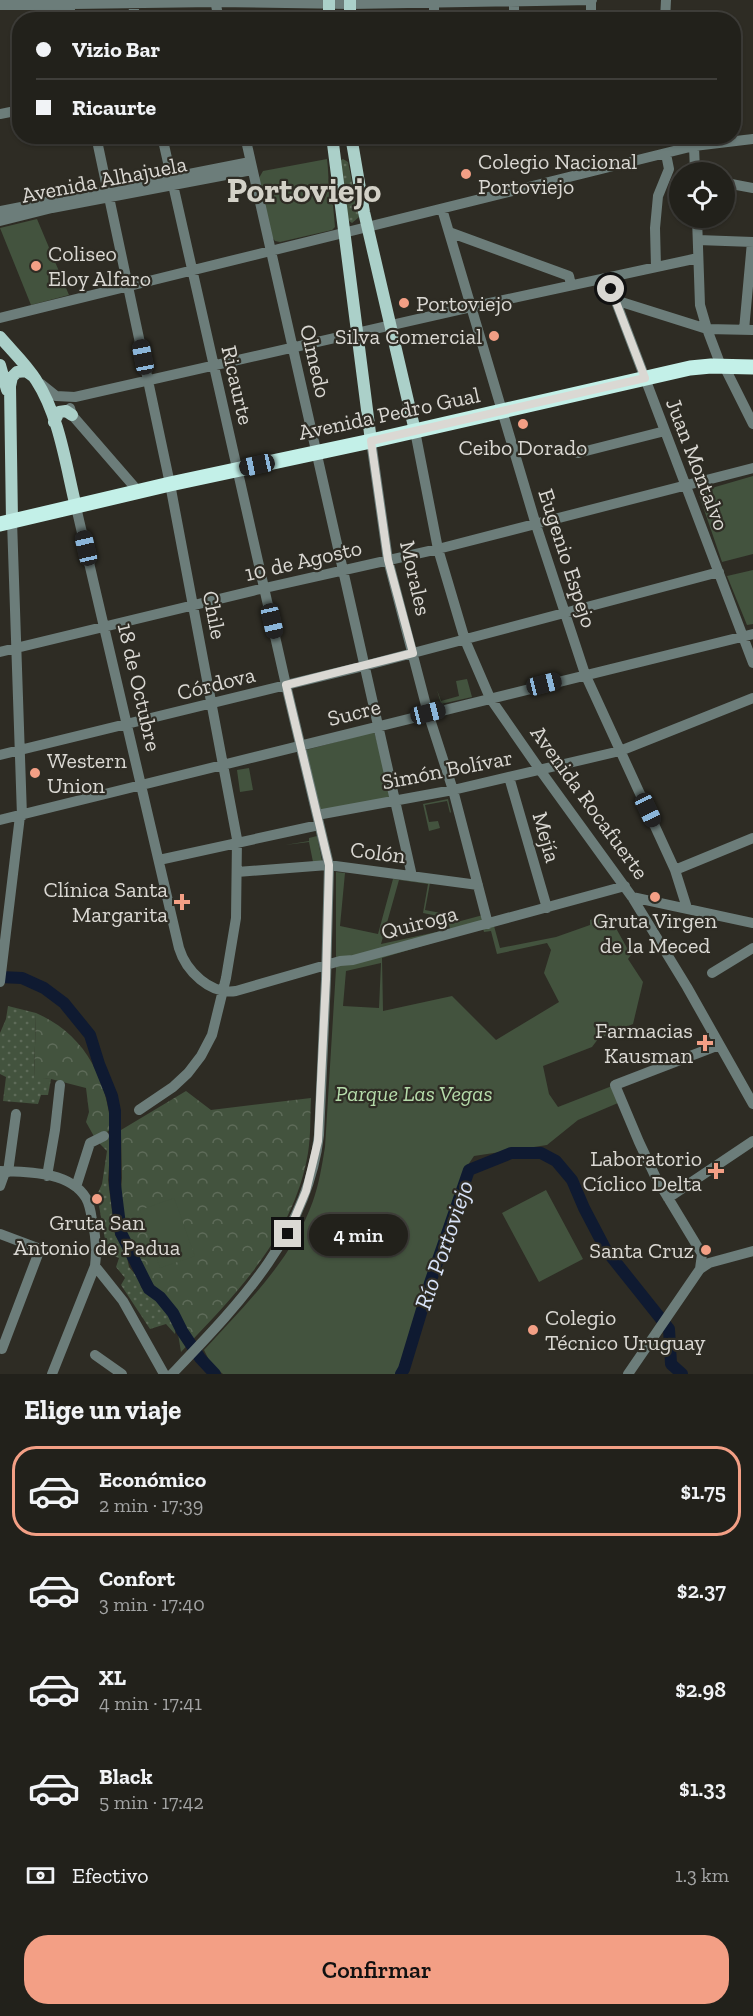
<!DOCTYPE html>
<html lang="es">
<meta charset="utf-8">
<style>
:root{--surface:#22211b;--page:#2e2e28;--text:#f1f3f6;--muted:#a2a3a3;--line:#3f3e3a;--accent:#f39f85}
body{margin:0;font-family:"Zilla Slab",serif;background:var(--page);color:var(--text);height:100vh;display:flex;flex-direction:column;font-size:22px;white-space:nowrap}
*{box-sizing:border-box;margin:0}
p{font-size:20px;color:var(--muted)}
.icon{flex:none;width:33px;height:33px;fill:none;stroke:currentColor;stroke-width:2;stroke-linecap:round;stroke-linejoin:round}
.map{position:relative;height:1374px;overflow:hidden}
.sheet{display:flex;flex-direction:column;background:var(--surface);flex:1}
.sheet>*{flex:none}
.guide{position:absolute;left:12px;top:12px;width:729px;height:132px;border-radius:24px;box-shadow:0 2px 4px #0004,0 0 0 2px var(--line);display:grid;align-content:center;height:132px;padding:0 24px;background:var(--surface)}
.controls{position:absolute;left:669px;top:162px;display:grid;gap:12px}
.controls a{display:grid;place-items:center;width:66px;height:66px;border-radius:50%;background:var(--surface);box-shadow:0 2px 4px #0004,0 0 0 2px var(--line);font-size:30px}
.end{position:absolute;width:27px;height:27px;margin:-14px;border:8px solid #dad8d3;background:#111;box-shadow:0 0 0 3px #111}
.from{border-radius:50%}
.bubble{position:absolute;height:42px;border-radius:21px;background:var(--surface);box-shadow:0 2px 4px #0004,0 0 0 2px var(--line);font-size:20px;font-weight:600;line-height:42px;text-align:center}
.car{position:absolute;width:18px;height:36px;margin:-18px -9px;border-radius:8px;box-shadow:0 0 4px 2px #0007;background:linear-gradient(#222 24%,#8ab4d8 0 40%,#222 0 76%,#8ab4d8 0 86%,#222 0)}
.guide b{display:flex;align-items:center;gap:21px;height:57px;font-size:22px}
.guide b+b{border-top:2px solid var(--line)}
.guide i{width:15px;height:15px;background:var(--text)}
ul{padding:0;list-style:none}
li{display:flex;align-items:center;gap:18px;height:90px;margin:0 12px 9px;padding:0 12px;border:3px solid transparent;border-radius:24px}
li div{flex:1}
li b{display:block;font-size:22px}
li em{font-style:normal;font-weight:600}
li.on{border-color:var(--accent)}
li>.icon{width:54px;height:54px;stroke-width:1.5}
h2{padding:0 24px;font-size:27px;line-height:72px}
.pay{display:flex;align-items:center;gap:15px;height:66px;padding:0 24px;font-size:22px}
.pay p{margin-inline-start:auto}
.primary-button{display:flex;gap:12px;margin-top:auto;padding:12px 24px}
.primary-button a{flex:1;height:69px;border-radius:24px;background:var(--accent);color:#111;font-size:24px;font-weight:600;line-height:69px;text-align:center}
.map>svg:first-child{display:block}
.grass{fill:url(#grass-dots)}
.forest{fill:url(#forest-crowns)}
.green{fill:#43533e;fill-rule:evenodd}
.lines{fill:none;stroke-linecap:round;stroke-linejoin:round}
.river{stroke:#0f1a31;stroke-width:12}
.minor{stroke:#6c7d7a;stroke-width:10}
.major{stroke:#abd0c9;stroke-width:12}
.highway{stroke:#c3f0e8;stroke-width:15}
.route{stroke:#dad8d3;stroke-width:8}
.poi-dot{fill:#f39f85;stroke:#2e2c24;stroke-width:2}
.labels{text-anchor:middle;stroke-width:4.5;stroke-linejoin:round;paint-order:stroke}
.poi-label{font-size:22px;fill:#dad8d3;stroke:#2e2c24;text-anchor:start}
.street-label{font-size:22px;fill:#dad8d3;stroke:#2e2c24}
.park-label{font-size:22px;font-style:italic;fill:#b5dbaa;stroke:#2e2c24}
.water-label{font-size:24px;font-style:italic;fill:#d8e3f8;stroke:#2e2c24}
.town-label{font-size:34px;font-weight:bold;fill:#d3d1c7;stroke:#2e2c24}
</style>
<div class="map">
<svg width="753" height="1374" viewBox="0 0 753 1374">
<defs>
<pattern id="grass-dots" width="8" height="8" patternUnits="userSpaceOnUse" patternTransform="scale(1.5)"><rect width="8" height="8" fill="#43533e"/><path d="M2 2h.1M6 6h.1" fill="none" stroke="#5e6b59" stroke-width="1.8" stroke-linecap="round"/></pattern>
<pattern id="forest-crowns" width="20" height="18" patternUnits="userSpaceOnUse" patternTransform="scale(1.5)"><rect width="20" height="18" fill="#43533e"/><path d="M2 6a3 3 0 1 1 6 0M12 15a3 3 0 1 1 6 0" fill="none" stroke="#5e6b59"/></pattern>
</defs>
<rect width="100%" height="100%" fill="#2e2c24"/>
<path class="grass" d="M343,159l5,3 11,55 -7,6 -6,-4 -5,-59z
M8,1006l28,7 -2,64 17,2 -3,16h-7l-3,9 -35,-3 3,-24 -6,-3v-41l6,-14z
M111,1136l-3,44 7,55 11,18 3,14 10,12 2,8 7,8 12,6 11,15 5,10 -1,8 -9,-10 -16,5 -29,-44 4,-7 -9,-11 3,-9 -5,-2 -1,-10 -7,-1 -9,-50 5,-11 5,-33 -7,-7 1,-3z"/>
<path class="forest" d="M36,1013c49,21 71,66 75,116l-15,11 -10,-18 3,-10 -3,-24 -35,-9 -17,-1z
M186,1091l25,19 100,-12c-1,18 0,37 -3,55 -14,83 -72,141 -127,199l-7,-43 -19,-22 -12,-19 -18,-36 -5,-28 2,-26 -1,-48z"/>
<path class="green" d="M327,159c2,16 1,28 4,44l2,2 2,22 -3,3 -52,12 -5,-1 -3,-4 -13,-59 4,-7z
M37,219l32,76 -38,10 -31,-77z
M753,476v78l-31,8 -24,-70z
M753,570v54l-6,1 -20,-49z
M467,679l5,18 -31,7 -4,-14 4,11 18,-5 -3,-15z
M373,732l2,2 15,60 -1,4 -69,13 -14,-61z
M249,768l4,22 -13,2 -3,-22z
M448,799l3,13 -1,1 -3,-12 -22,4 4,17 9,-1 2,7 -11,3 -6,-27z
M317,836l5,25 -9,1 -4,-20 -24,3 24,-4v-3z
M336,872l9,1 -5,53 38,8 15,-55 37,4 -5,27 16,3 3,9h13l26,-7 11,11 6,22 56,-11 34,-12v-5l18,-6 23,41 -3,4 15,23 -10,42 -35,15 -6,8 -49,19 6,28 9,13 54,-21 6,17 -40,17 -31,25 -73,11c-15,20 -21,44 -28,68 -6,20 -14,38 -21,57 -10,31 -14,65 -30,93h-172l-12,-10 -7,-14c41,-45 88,-90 109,-149 6,-17 9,-36 12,-54l11,-178zM399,880l29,4 -5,29 15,3 1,10 10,-2 1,5 -69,15zM483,928l1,4 7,-1 6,23 50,-11 4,7 -7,23 15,29 -63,38 -44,-44 -69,15 -1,-53zM381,963l-2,45 -36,-2 3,-35z
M546,1190l37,69 -44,23 -37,-69z
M174,1198l21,58 -35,12 -20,-58z"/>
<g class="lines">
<path class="river" d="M0,977l22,1 22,10 20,15 26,32 9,29 13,32 3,15v74l6,48 28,56 11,8 13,16 9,18 18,27 15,16
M401,1374l3,-5 26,-86 39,-113 42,-17h30l15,8 16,19 12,28 22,42 63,79 2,35 11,10"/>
<path class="minor" d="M68,0l4,20
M132,0l4,20
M215,0l4,20
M514,0v20
M0,5l215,-3 135,2 242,-4
M434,20v-20
M591,20v-20
M665,20l1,-20
M0,114l20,-4
M96,136l74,348 67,355 -1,79 -10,60 -14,57 -11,21 -13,17 -15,14 -34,23
M162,136l124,549 43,180 -3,114 -7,156c-11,99 -81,170 -147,239
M245,136l167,740
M690,136l4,10 1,26
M726,183l27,5
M442,209l94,316 49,149 90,196 12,38
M0,211l250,-49
M697,218l3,87 7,24 14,37h3l29,58
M0,221l52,-13 200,-38
M449,232l120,44 2,9
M698,240l55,2
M656,267l-1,-39 3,-32 11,-27 -3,-15
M607,278l146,385
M615,300l92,29 46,1
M0,318l694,-172 59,-7
M744,330l8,-88
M41,384l15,12 19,1 396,-90 227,-49
M70,408l2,7 66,76
M415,431l23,118 27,91 25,58 50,72 92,127 55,90 66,117
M371,441l17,119 40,153 25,77 35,134
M578,453l87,-22
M76,507l103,441c7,23 31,47 57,43l104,-30 13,-1 272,-74
M0,652l256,-62 182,-41 315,-81
M0,755l364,-89 355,-94
M509,777l38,131
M317,815l136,-25 167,-39 133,-53
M0,820l753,-186
M159,860l160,-35
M675,870l78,-32
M237,872l91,-7 150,20
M632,897l121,26
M712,973l41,-25
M0,982l20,-166h2l-10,-295
M0,1171c27,1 70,0 86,27 4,7 5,15 6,22 4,16 5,30 3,46l28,35 41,73
M8,1172l8,-58
M47,1176l8,-46 5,-45
M0,1186l5,-14
M76,1187l14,-44 14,-7
M668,1198l85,-57
M0,1234l40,15 -38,100 -2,-1
M700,1269l2,-15 -46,-76 -17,-36 -24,-57 104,-40
M95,1355l27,19
M52,1374l43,-108
M628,1374l72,-105 9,-6 44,-12"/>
<path class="major" d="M329,20v-20
M350,20v-20
M332,136l39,305
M351,136l13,76 51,219
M0,337c12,14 26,27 36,43 23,35 30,86 40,127
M0,365l7,25
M54,422l5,-10 7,-1 6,4
M12,521l-2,-135 2,-9 5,-5 9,-1 7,5"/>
<path class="highway" d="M0,524l170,-40 201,-43 319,-73 21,-2 42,1"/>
</g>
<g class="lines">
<path class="route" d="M288,1234l18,-43 12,-50 8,-162 3,-114 -43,-180 127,-32 -25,-93 -17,-119 274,-63 -34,-89"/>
</g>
<g class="poi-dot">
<circle cx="466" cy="174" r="6"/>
<circle cx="36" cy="266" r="6"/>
<circle cx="404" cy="303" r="6"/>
<circle cx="494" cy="336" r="6"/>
<circle cx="523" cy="424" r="6"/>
<circle cx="35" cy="773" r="6"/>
<circle cx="655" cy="897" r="6"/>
<path d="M179 893h6v6h6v6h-6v6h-6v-6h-6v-6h6z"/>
<path d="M702 1034h6v6h6v6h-6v6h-6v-6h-6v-6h6z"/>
<path d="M713 1162h6v6h6v6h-6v6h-6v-6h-6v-6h6z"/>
<circle cx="97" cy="1199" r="6"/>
<circle cx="706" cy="1250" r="6"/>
<circle cx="533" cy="1330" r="6"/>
</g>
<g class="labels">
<g class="poi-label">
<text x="478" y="169">Colegio Nacional<tspan x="478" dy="25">Portoviejo</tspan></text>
<text x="48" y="261">Coliseo<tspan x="48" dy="25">Eloy Alfaro</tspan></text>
<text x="416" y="311">Portoviejo</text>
<text x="482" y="344" text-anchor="end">Silva Comercial</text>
<text x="523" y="455" text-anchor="middle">Ceibo Dorado</text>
<text x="47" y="768">Western<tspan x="47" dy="25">Union</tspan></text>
<text x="168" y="897" text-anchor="end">Clínica Santa<tspan x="168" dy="25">Margarita</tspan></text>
<text x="655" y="928" text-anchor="middle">Gruta Virgen<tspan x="655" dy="25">de la Meced</tspan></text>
<text x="693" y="1038" text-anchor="end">Farmacias<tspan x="693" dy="25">Kausman</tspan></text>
<text x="702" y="1166" text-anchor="end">Laboratorio<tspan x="702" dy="25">Cíclico Delta</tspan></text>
<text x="97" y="1230" text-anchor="middle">Gruta San<tspan x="97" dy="25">Antonio de Padua</tspan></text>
<text x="694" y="1258" text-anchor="end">Santa Cruz</text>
<text x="545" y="1325">Colegio<tspan x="545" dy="25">Técnico Uruguay</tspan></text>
</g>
<g class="street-label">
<text transform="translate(104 179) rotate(-11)" y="8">Avenida Alhajuela</text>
<text transform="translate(316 361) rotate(77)" y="8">Olmedo</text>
<text transform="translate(238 385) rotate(77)" y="8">Ricaurte</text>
<text transform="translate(389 413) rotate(-12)" y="8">Avenida Pedro Gual</text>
<text transform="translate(698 464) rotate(69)" y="8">Juan Montalvo</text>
<text transform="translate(568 558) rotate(72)" y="8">Eugenio Espejo</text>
<text transform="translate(303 560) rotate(-13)" y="8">10 de Agosto</text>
<text transform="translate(416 578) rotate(77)" y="8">Morales</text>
<text transform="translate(215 615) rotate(79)" y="8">Chile</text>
<text transform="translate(216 683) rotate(-14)" y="8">Córdova</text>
<text transform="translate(140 687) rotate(77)" y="8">18 de Octubre</text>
<text transform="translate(354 712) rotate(-14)" y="8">Sucre</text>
<text transform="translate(447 769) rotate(-11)" y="8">Simón Bolívar</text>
<text transform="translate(590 802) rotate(54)" y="8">Avenida Rocafuerte</text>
<text transform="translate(547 837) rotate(74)" y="8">Mejía</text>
<text transform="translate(378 852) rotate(7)" y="8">Colón</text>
<text transform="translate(419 922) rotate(-15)" y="8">Quiroga</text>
</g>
<g class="park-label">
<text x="414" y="1101">Parque Las Vegas</text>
</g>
<g class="water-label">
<text transform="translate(444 1245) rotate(-71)" y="8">Río Portoviejo</text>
</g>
<g class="town-label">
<text x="304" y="202">Portoviejo</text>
</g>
</g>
</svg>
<div class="controls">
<a><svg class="icon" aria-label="locate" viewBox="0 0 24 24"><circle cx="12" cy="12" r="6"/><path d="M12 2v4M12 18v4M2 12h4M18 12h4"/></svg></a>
</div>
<i class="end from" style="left:611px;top:289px"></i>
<i class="end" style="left:288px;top:1234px"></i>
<div class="bubble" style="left:309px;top:1214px;width:99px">4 min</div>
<i class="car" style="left:143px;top:357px;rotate:349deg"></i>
<i class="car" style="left:257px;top:465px;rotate:258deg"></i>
<i class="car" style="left:86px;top:548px;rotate:347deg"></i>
<i class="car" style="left:272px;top:621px;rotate:167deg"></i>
<i class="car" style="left:544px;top:684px;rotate:76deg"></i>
<i class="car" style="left:428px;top:713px;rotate:76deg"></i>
<i class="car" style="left:648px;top:810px;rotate:155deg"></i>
<div class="guide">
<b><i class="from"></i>Vizio Bar</b>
<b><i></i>Ricaurte</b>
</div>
</div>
<section class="sheet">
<h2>Elige un viaje</h2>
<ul>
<li class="on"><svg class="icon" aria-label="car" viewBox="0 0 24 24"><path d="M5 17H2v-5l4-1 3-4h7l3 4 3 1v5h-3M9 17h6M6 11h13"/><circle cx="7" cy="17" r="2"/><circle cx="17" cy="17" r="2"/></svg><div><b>Económico</b><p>2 min · 17:39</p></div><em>$1.75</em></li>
<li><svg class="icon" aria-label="car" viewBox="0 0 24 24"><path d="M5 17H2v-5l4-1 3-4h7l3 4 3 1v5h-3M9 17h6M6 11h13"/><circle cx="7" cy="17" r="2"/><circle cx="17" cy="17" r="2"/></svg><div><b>Confort</b><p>3 min · 17:40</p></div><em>$2.37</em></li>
<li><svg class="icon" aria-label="car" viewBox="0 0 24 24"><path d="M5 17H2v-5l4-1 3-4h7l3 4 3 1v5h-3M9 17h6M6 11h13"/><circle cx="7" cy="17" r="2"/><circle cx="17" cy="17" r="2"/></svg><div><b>XL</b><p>4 min · 17:41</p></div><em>$2.98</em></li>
<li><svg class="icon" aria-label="car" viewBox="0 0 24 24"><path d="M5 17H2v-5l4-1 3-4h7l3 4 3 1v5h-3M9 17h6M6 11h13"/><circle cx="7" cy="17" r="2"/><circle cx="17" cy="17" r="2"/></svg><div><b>Black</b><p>5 min · 17:42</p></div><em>$1.33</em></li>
</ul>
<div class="pay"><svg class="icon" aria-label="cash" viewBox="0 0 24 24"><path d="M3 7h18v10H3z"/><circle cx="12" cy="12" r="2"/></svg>Efectivo<p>1.3 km</p></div>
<div class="primary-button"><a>Confirmar</a></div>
</section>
